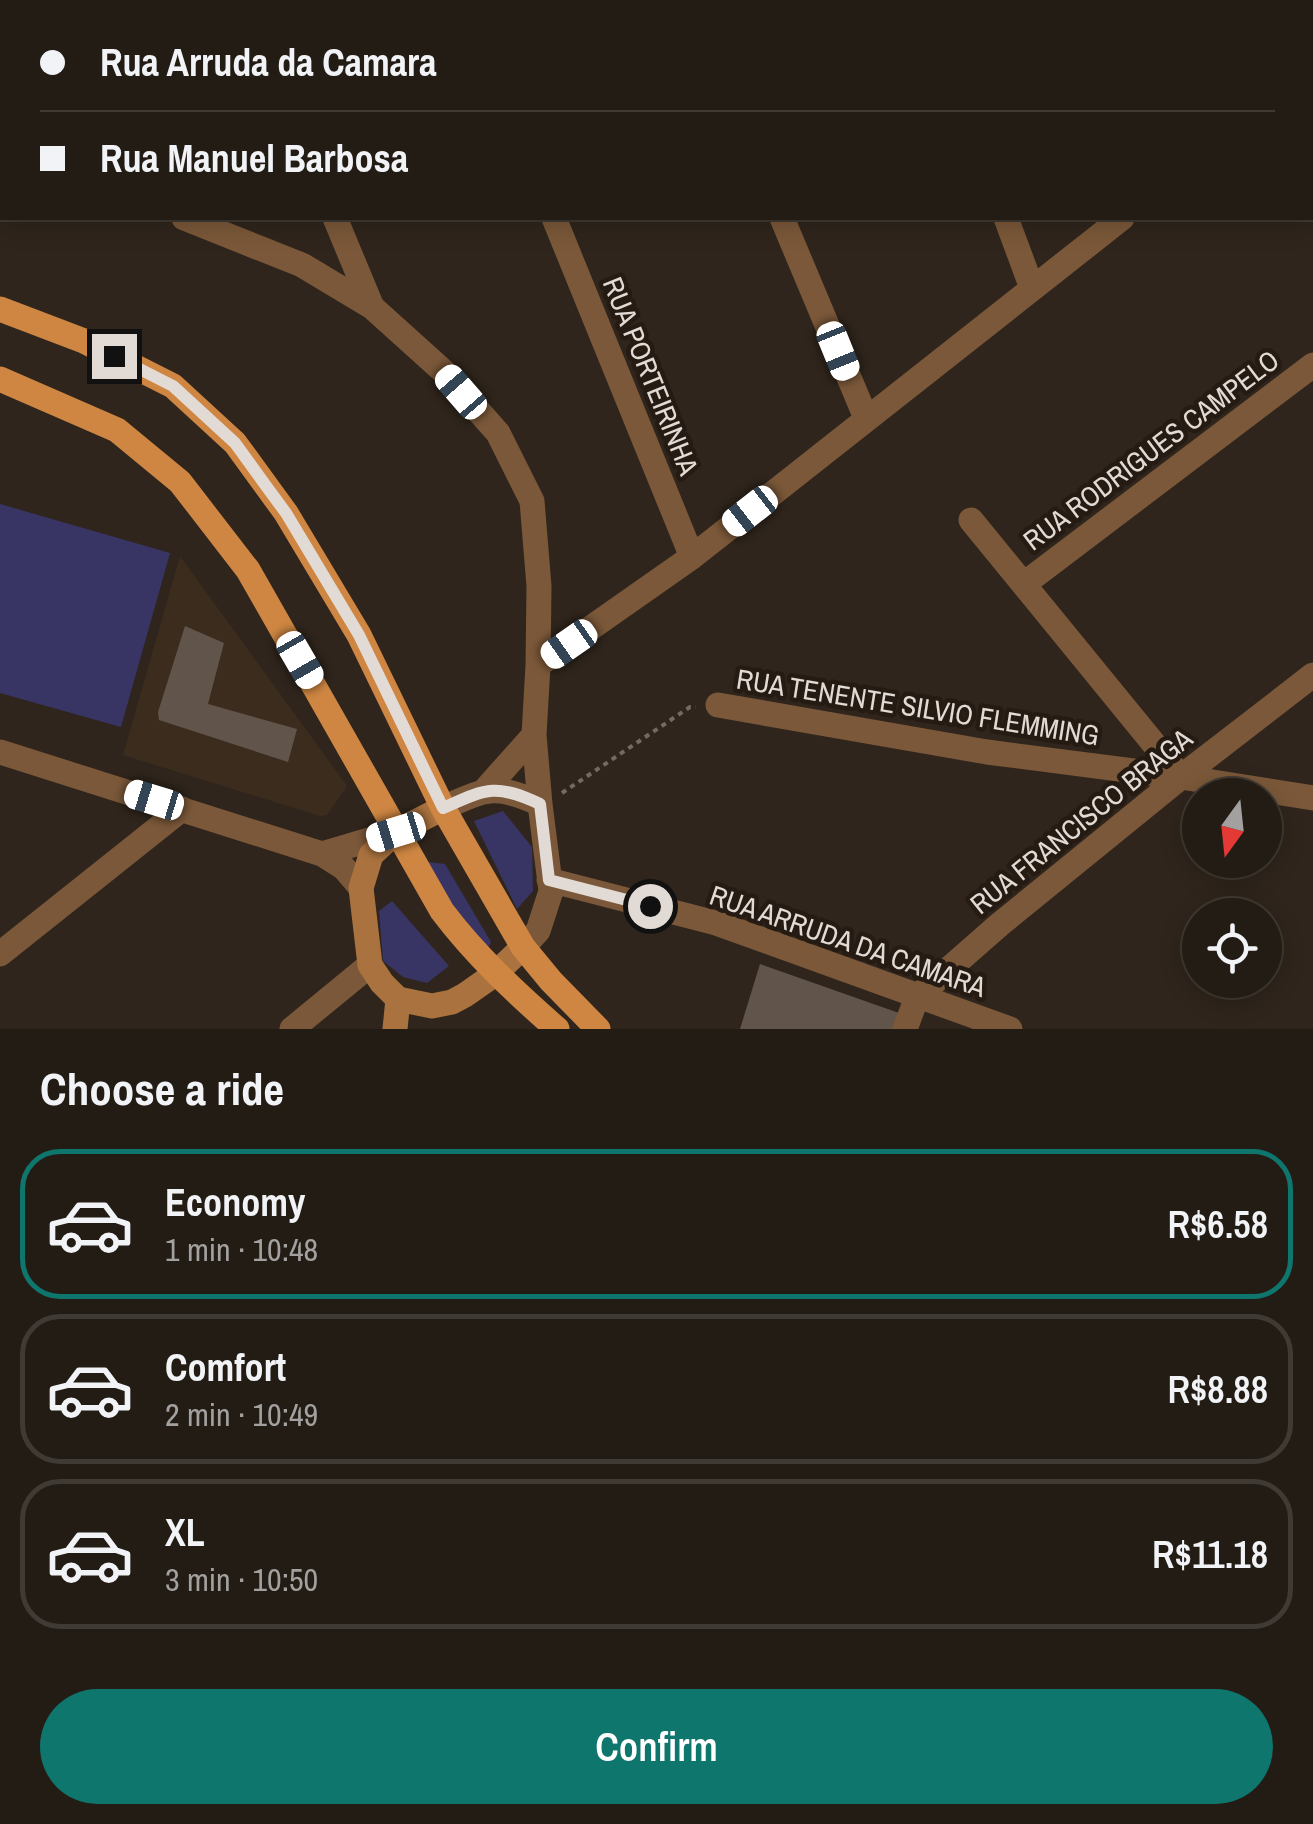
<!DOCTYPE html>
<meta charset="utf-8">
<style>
:root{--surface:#231c15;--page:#2b251e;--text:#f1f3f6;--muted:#a3a1a0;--line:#403a34;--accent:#0f766e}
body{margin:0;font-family:"Archivo Narrow",sans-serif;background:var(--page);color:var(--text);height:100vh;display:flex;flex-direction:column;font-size:38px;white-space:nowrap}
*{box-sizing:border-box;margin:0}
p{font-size:32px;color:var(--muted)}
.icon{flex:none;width:55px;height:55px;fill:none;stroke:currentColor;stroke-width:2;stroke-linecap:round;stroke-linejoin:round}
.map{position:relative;height:1029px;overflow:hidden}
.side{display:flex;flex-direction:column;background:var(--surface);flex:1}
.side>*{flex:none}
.top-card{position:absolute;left:0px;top:0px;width:1315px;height:220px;box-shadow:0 5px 25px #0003,0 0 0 2px var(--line);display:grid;align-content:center;height:220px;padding:0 40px;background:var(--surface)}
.needle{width:65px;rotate:195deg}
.tools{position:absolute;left:1182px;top:778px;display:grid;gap:20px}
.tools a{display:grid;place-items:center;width:100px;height:100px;border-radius:50%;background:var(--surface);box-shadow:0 5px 25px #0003,0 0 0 2px var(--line);font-size:50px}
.end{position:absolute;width:45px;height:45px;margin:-22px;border:12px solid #e2dbd5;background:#111;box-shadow:0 0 0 5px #111}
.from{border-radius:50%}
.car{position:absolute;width:30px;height:60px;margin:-30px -15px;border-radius:12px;box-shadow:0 0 8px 2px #0007;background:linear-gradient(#fff 24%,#345 0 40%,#fff 0 76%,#345 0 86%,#fff 0)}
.top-card b{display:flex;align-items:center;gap:35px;height:95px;font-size:38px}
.top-card b+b{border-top:2px solid var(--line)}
.top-card i{width:25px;height:25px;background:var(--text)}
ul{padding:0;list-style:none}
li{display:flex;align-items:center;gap:30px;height:150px;margin:0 20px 15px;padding:0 20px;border:5px solid var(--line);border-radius:40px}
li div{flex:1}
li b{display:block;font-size:38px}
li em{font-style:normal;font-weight:600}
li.current{border-color:var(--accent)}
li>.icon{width:90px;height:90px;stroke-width:1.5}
h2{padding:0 40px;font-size:45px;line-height:120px}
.primary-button{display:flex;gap:20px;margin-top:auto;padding:20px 40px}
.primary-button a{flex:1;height:115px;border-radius:60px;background:var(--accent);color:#fff;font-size:40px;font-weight:600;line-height:115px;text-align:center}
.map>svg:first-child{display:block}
.built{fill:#3c2c1e}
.green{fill:#383565}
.building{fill:#61554b}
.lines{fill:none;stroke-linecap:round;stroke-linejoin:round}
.path{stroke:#736a62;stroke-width:4;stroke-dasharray:5 5;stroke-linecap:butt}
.street{stroke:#7b5839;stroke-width:25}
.secondary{stroke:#aa723f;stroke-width:25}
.primary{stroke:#ce8642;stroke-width:25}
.route{stroke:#e2dbd5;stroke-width:12}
.labels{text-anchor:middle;stroke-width:9;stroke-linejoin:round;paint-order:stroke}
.street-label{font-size:28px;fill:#e2dbd5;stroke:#251b12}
</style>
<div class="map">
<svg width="1313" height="1029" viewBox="0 0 1313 1029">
<rect width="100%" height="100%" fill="#2f251c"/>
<path class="built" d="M180,556l167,230 -20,29 -7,1 -197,-61z"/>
<path class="green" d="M0,504l170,49 -49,174 -121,-34z
M503,811l29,36 1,44 -16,18 -43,-88z
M429,862l16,2 46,78 -5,10 -63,-84z
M392,901l57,65 -22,17 -24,-6 -20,-16 -4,-50z"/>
<path class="building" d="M185,626l39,17 -16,61 89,25 -9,33 -129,-42 -1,-8z
M760,964l139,49 -6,16h-153z"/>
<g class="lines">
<path class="path" d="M562,793l128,-86h6"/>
<path class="street" d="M61,0l1,2
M247,0l1,2
M466,0l1,2
M691,0l1,2
M923,0l1,2
M1145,0l1,2
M1312,76h1
M0,137l2,2
M184,218l118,47 70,42 71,64 55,62 34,68 7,85 -1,79 -4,70 6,69 11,87 -13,40 -15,16
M335,218l37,89
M554,218l138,339
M782,218l84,200
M1006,218l26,70
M971,520l210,257
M1024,584l289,-219
M538,665l154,-108 430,-339
M718,705l269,47 194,25 132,21
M0,752l322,102 22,14 17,20
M485,790l49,-55
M443,808c43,-19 52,-25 97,-4
M322,854l74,-22
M549,880l167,43 294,106
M0,954l182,-145
M292,1029l78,-64
M905,1029l12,-32 82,-72 182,-148 132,-102"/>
<path class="secondary" d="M443,808l-47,24 -25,23 -10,33 9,77 12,18 16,16 34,7 20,-4 13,-7 30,-21 28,-27
M395,1029l3,-30"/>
<path class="primary" d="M0,309l84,32 89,45 62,57 51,70 73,122 84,173 80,139 28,34 47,48
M0,379l117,51 63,52 68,88 194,341c34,45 73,81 115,118"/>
</g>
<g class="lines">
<path class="route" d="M114,356l59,30 62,57 34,47 17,23 73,122 84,173c43,-19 52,-25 97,-4l9,76 101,26"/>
</g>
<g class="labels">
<g class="street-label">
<text transform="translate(651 376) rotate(68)" y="10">RUA PORTEIRINHA</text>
<text transform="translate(1151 450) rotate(-37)" y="10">RUA RODRIGUES CAMPELO</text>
<text transform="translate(918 707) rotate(9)" y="10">RUA TENENTE SILVIO FLEMMING</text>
<text transform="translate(1081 821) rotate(-39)" y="10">RUA FRANCISCO BRAGA</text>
<text transform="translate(848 941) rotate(19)" y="10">RUA ARRUDA DA CAMARA</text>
</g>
</g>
</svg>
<div class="tools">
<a><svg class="needle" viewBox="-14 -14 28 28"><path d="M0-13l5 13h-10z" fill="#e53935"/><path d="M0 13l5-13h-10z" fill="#a3a1a0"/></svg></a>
<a><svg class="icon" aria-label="locate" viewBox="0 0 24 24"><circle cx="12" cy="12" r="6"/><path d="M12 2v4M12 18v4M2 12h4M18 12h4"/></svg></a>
</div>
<i class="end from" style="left:650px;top:906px"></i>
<i class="end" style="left:114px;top:356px"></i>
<i class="car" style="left:838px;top:351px;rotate:158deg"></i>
<i class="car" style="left:461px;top:392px;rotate:319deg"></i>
<i class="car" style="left:750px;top:511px;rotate:232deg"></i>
<i class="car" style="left:569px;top:644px;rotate:235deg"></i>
<i class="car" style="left:300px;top:660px;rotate:150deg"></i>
<i class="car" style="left:154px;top:800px;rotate:287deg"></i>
<i class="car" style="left:396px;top:832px;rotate:253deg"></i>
<div class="top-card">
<b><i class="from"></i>Rua Arruda da Camara</b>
<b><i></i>Rua Manuel Barbosa</b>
</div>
</div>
<section class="side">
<h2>Choose a ride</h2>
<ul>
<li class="current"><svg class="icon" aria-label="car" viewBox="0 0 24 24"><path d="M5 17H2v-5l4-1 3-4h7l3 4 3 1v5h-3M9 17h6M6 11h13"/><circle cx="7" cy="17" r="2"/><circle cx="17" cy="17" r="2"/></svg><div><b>Economy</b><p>1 min · 10:48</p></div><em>R$6.58</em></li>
<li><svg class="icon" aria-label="car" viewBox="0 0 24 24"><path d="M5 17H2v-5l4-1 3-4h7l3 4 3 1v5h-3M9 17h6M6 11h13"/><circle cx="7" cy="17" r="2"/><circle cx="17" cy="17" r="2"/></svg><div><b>Comfort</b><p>2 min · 10:49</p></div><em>R$8.88</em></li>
<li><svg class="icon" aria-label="car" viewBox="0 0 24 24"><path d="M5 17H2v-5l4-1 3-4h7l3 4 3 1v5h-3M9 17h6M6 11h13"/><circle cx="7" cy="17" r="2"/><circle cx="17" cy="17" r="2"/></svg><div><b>XL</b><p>3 min · 10:50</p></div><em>R$11.18</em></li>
</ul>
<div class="primary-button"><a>Confirm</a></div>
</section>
